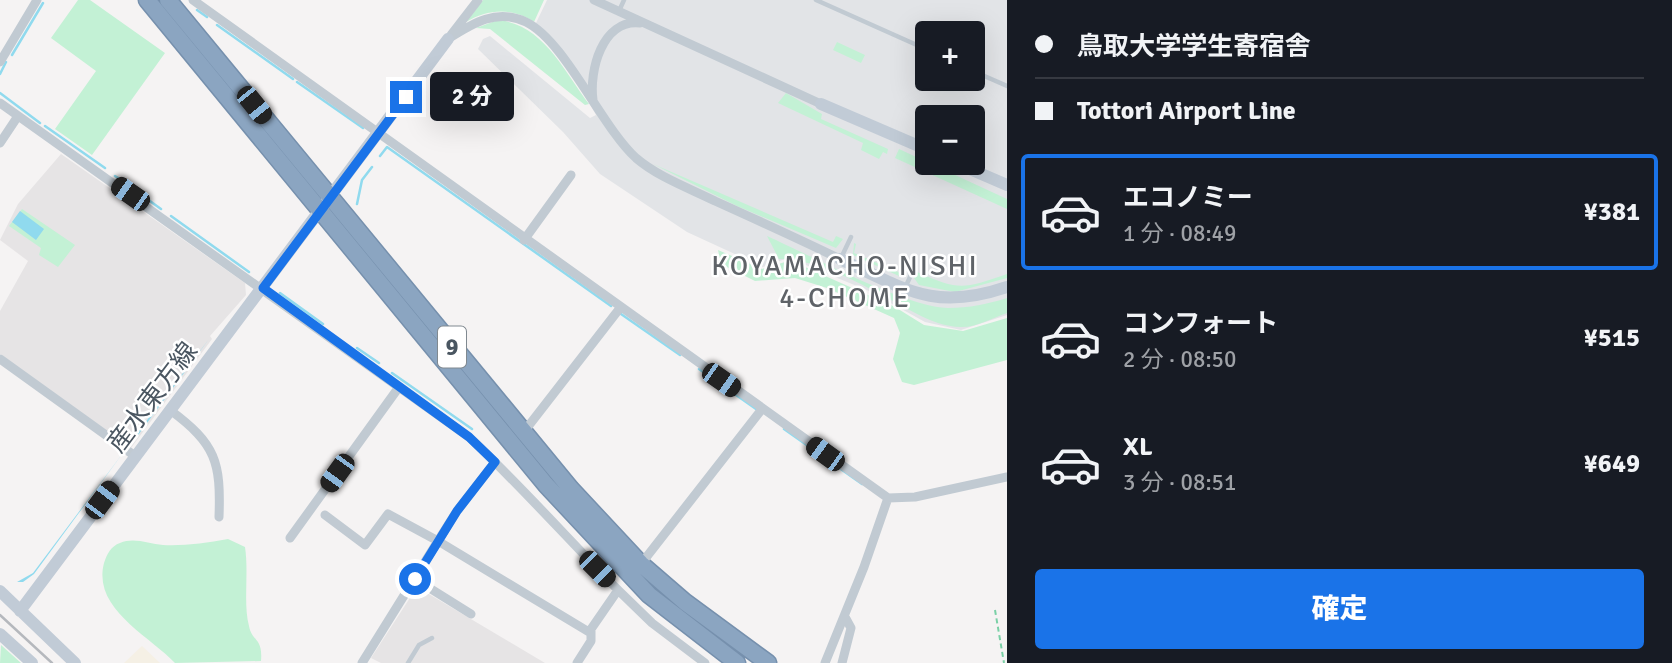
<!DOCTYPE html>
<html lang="ja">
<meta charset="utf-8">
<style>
:root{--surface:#171b24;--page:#242831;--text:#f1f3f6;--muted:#9ea1a6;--line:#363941;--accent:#1a73e8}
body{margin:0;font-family:Signika,"Noto Sans JP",sans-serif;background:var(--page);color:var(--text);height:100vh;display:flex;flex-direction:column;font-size:26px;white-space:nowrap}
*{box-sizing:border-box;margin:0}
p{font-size:23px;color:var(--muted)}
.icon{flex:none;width:38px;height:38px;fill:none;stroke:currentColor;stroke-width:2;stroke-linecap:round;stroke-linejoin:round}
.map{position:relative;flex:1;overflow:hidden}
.side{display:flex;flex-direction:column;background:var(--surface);width:665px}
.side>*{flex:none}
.banner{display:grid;align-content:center;height:154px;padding:0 28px;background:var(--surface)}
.buttons{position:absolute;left:915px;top:21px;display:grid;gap:14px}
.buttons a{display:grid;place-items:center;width:70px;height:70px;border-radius:7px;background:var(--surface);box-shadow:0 7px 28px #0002;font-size:35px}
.end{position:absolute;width:32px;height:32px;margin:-16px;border:9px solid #1a73e8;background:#fff;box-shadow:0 0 0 4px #fff}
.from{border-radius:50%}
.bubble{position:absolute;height:49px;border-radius:7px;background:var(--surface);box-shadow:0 7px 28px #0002;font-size:23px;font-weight:800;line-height:49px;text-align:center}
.car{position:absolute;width:21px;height:42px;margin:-21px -10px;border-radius:9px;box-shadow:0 0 5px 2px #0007;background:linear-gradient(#222 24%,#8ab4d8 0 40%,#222 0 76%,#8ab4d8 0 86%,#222 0)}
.banner b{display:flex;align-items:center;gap:24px;height:66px;font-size:26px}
.banner b+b{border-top:2px solid var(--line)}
.banner i{width:18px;height:18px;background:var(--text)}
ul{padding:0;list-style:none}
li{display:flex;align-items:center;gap:21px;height:116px;margin:0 14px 10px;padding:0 14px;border:4px solid transparent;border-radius:7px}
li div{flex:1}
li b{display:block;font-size:26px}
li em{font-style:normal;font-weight:800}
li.active{border-color:var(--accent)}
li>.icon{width:63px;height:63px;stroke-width:1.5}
.primary-button{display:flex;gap:14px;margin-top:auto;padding:14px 28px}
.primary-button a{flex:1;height:80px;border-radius:7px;background:var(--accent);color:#fff;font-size:28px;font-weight:800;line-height:80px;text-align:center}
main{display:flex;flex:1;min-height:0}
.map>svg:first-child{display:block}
.education{fill:#e6e4e5}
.airport{fill:#e2e4e7;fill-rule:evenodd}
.green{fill:#c3f1d5}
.sand{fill:#f5f0e5}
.water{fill:#90daee}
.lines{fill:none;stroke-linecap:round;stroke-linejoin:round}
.stream{stroke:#90daee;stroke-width:2.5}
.highway-casing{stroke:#7690ad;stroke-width:19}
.path{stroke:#7ad0a6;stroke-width:2;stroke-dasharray:5 3.5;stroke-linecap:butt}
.lane{stroke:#c1cad2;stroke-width:4.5}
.street{stroke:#c1cad2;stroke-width:9}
.secondary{stroke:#c1cbd6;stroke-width:12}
.highway{stroke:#8ba5c1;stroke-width:16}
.rail{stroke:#b5b8bd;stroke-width:2.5}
.route{stroke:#1a73e8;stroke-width:9}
.labels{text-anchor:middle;stroke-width:5;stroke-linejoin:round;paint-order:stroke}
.shield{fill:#fff;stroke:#808990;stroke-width:2}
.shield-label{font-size:24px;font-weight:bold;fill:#4a5661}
.street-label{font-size:26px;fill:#4a5661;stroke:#fff}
.neighbourhood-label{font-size:28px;letter-spacing:2px;fill:#5f6368;stroke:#fff}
</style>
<main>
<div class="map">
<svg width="1007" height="663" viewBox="0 0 1007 663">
<rect width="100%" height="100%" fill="#f5f3f3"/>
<path class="education" d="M61,154l184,129 1,12 -36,41 2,3 -81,109 -131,-94v-43l28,-50 -28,-21 18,-36z
M417,587l128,76h-164l-10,-5z"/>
<path class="airport" d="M547,0h460v315l-46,15 -36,-8 -56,-31 -73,-30 -11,-2 -22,8 -76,-35 -87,-58 -37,-42 -85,-83 5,-10 7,-3 100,82 6,-3 -41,-73 -19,-19zM928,33h45v46h-45zM928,117h45v46h-45z"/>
<path class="green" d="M78,0h12l75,53 -73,102 -37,-26 41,-58 -45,-33z
M483,0h61l-10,22c-21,-15 -47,-13 -68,0z
M498,20c45,4 66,51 91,84l-4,1 -95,-76 -14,-1z
M837,42l28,13 -4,8 -28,-13z
M786,93l36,21 -1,5 67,30 -1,5 -4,-2 -4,7 -18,-9 2,-7 -85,-40z
M899,149l108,50v10l-112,-51z
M653,164l180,78 3,-6 7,3 -7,9 -99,-42z
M22,209l53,36 -17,22 -19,-12 2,-7 -32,-22z
M767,236c43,19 138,71 181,72 21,0 40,-4 59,-10v15c-15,5 -31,15 -47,14 -25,-1 -44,-14 -65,-25 -34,-18 -77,-43 -116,-43z
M854,243l2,1 -2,9 49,21 3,-6v6l-7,2 -46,-21z
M718,250l44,19 23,-7 11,1 99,44 29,18 39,6 44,-13v42l-93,25 -12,-3 -9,-23 7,-26 -6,-15 -67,-30 -32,-10 -40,3 -34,-17z
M917,272c43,19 46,17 90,2v4l-52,14 -36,-7 -5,-7z
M228,539l17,8c4,26 -2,56 4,79 3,16 14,11 12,35l-86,2c-25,-27 -83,-54 -71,-100 3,-9 7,-17 16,-20 14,-6 29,1 43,2 21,1 43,-2 65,-6z
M1,645l20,18h-21z"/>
<path class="sand" d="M142,646l18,17h-36z"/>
<path class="water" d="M20,211l24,18 -8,11 -24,-18z
M209,339l-79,107 -2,-1z
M123,453l-89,121 -11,8h-6l16,-9z"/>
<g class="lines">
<path class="stream" d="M197,10l10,7
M217,25l76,54
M12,55l31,-52
M0,74l6,-12
M297,82l66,46
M0,93l40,30
M45,126l60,42
M380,156l7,-9 224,159
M115,176l13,8
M136,191l25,18
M357,204l5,-24 10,-13
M171,216l78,56
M280,293l43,31
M621,314l59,41
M357,348l22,15
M699,369l57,40
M392,373l80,56
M784,429l78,55"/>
<g class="highway-casing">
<path id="highway" d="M147,0l399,485 103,110 88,68
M168,0l403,489 70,75 44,38 83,61"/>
</g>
<path class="path" d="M995,610l9,53"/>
<path class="lane" d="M816,0l112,50
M619,11l5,-11
M973,71l34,15
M841,258l10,-21
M905,288l10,-22
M408,663l11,-18 13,-7"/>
<path class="street" d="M193,0l695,498 27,-1 92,-20
M594,0l227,104
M451,35l27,-35
M448,39c25,-16 49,-31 78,-17 39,19 75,104 110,136 22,19 53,30 79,43 42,19 84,38 125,58
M0,62l37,-62
M593,100c-4,-29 9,-81 47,-77
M0,103l469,334c52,49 99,102 149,153l-29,42 -151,-91 19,-30 38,-49
M0,143l18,-27
M524,240l47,-65
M0,359l135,97
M170,410c46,34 51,52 49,107
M523,433l97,-125
M325,515l40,30 23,-31 50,27 -76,122
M290,538l109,-151
M641,564l121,-155
M415,579l56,35
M618,590l34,33 53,40
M577,663l14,-22v-12
M825,663l39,-96 24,-69
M842,663l9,-35 -6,-11"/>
<path class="secondary" d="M821,104l107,46
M956,163l51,22
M840,259c65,30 94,53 167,28
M0,591l75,72
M20,611l428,-572
M0,634l32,29"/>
<use href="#highway" class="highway"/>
<path class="rail" d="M0,615l52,48"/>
</g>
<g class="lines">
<path class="route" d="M406,97l-143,191 206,149 26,25 -38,49 -42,68"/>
</g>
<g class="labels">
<rect class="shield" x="438" y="326.5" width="28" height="41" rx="5"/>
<g class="shield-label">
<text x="452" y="355">9</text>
</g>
<g class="street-label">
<text transform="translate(152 397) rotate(-53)" y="9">産水東方線</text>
</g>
<g class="neighbourhood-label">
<text x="845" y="275">KOYAMACHO-NISHI<tspan x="845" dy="32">4-CHOME</tspan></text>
</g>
</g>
</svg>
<div class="buttons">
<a>+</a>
<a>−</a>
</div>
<i class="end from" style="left:415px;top:579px"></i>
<i class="end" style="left:406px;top:97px"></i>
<div class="bubble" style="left:430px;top:72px;width:84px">2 分</div>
<i class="car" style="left:254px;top:105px;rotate:141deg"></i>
<i class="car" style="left:130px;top:194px;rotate:305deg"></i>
<i class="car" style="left:721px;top:380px;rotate:125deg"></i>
<i class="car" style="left:825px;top:454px;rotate:306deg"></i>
<i class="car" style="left:337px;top:473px;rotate:216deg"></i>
<i class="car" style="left:102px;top:500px;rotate:37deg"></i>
<i class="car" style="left:597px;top:569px;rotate:135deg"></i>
</div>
<section class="side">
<div class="banner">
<b><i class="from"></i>鳥取大学学生寄宿舎</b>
<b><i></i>Tottori Airport Line</b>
</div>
<ul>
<li class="active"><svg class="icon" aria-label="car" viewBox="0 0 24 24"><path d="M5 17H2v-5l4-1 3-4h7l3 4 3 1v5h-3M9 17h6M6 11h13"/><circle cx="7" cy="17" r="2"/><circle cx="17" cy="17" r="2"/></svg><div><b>エコノミー</b><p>1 分 · 08:49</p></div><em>¥381</em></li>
<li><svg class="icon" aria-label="car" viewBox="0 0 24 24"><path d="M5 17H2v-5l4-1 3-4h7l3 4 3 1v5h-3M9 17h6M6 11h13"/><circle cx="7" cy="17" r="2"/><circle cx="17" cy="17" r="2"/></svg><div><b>コンフォート</b><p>2 分 · 08:50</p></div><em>¥515</em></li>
<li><svg class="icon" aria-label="car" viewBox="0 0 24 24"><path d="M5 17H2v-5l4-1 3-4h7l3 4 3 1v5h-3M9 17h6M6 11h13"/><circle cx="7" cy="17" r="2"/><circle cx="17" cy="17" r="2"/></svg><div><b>XL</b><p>3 分 · 08:51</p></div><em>¥649</em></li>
</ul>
<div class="primary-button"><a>確定</a></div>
</section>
</main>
